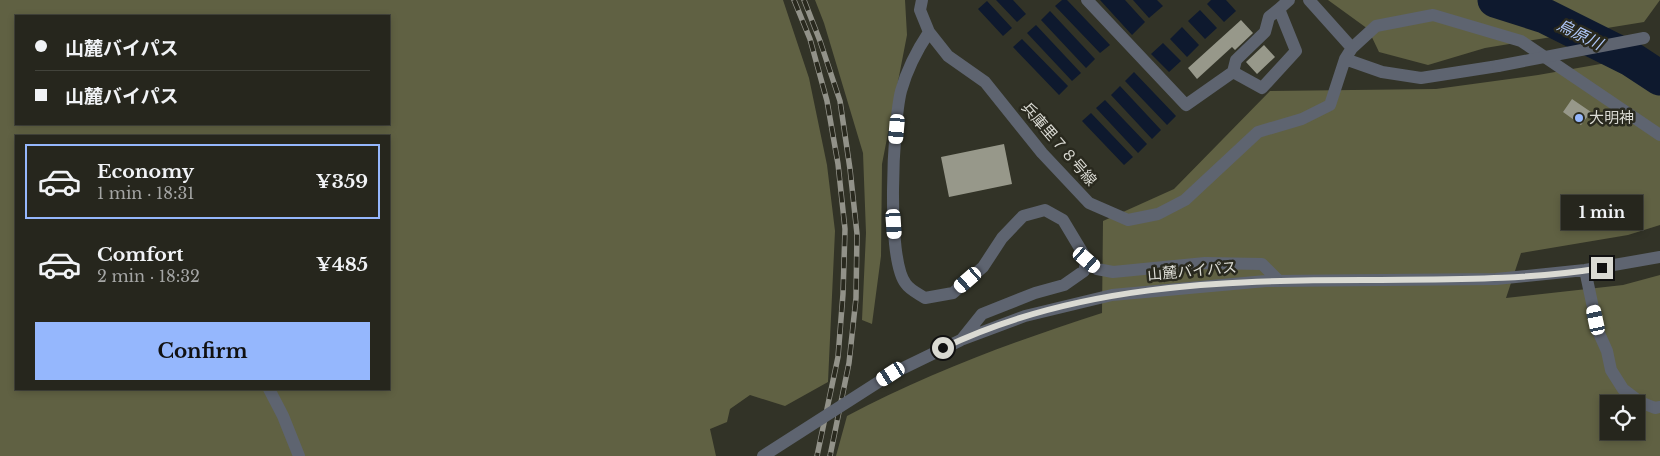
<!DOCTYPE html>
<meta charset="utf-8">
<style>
:root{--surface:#26261d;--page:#2e2e26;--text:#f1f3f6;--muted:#a4a5a4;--line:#42433b;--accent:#95b7fd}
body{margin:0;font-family:"Libre Baskerville","Noto Sans JP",serif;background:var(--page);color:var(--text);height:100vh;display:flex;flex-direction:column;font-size:19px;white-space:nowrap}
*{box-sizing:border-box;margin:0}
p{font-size:16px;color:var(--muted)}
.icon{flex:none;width:28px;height:28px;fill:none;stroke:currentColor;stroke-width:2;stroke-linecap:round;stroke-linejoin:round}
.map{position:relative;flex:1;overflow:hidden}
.panel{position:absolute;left:15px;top:135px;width:375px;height:255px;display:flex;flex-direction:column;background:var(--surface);border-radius:0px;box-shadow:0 2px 8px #0003,0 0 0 1px var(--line)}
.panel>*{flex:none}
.guide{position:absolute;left:15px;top:15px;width:375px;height:110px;border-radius:0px;box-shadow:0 2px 8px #0003,0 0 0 1px var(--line);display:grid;align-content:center;height:110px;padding:0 20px;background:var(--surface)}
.fabs{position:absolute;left:1600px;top:395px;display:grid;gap:10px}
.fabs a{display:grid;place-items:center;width:45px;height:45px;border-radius:0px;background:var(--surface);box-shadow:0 2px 8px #0003,0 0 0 1px var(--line);font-size:25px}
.end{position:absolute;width:22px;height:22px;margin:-11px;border:6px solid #dadad3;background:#111;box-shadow:0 0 0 2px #111}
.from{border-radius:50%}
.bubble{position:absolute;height:35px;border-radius:0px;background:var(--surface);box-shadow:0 2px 8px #0003,0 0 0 1px var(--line);font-size:16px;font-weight:700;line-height:35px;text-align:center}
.car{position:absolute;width:15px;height:30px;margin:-15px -8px;border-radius:6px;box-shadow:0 0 4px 1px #0007;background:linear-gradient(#fff 24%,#345 0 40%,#fff 0 76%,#345 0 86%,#fff 0)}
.guide b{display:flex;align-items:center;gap:18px;height:48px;font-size:19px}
.guide b+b{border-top:1px solid var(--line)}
.guide i{width:12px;height:12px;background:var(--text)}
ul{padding:9px 0 0;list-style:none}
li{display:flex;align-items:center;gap:15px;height:75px;margin:0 10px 8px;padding:0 10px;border:2px solid transparent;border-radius:0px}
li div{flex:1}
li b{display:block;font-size:19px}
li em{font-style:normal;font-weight:700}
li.selected{border-color:var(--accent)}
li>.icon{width:45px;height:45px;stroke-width:1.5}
.primary-button{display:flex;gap:10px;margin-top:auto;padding:10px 20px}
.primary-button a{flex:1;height:58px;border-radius:0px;background:var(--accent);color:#111;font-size:20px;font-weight:700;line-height:58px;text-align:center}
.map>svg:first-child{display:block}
.forest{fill:#606143;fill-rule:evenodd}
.water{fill:#0e192e}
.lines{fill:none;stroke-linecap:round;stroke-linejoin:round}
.river{stroke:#0e192e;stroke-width:35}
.building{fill:#97988a}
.minor{stroke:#5e6470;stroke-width:12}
.rail-casing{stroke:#929289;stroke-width:5.5}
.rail{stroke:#29291e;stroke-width:4;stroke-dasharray:11;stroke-linecap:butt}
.minor-bridge{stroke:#5e6470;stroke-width:12}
.route{stroke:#dadad3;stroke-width:6}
.poi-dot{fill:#95b7fd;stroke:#29291e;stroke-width:2}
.labels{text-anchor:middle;stroke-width:5;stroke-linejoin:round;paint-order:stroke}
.poi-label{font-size:15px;fill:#dadad3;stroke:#29291e;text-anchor:start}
.street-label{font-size:15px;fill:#dadad3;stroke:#29291e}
.water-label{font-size:16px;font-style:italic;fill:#b0c8fa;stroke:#29291e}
</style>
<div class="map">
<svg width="1660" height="456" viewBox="0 0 1660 456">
<rect width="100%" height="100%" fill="#323327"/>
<path class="forest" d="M0,0h783l26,78 18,87 8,66 -7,151 -43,24 -35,-11 -20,14 -3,13 -17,7 6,27h-716zM16,16h373v108h-373zM16,136h373v253h-373z
M815,0h90l2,35 -25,129 -1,92 -9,68 -10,-4 4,-87 -3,-80 -39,-130z
M1328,0h332l-16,22 -159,26 -57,17 -49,-13 -11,-23z
M1646,56l14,5v164l-32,10 -107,18 -15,45 117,-13 37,-10v181h-824l11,-40c81,-43 168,-75 255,-103l1,-92 71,-32 96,-98 166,-2 102,-14zM1609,404h27v27h-27z"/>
<path class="water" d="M996,0h17l13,14 -9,8z
M1062,0h5l43,45 -10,8 -45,-47z
M1100,0h25l20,22 -13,13z
M1133,0h24l6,6 -14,12z
M1211,0h15l10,11 -12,11 -17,-18z
M987,1l25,27 -9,8 -25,-27z
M1200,10l17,18 -12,11 -17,-18z
M1050,11l45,48 -9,9 -45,-48z
M1036,25l45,48 -9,8 -45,-48z
M1182,27l17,18 -12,12 -17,-18z
M1022,39l46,47 -9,9 -46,-48z
M1163,43l18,18 -12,11 -18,-18z
M1134,72l42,44 -9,9 -42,-44z
M1120,86l41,44 -9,9 -41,-44z
M1105,100l42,44 -9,9 -42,-45z
M1091,113l42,44 -9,8 -42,-44z"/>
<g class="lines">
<path class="river" d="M1495,0l50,16 86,43 29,19"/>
</g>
<path class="building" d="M1241,20l12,13 -18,17 -3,-3 -35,32 -9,-11z
M1264,45l11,12 -18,17 -11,-12z
M1572,99l19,13 -10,13 -18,-13z
M1004,144l8,40 -63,13 -8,-40z"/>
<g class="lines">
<path class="minor" d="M922,0l-2,10 9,22 19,24 37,26 57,71 47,50 39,17 30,-6 27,-14 73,-68 44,-13 28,-14 15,-46 7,-11 24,-22 57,-11 88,26 139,94
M1087,0l99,105 47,-33 29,16 34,-37 -17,-42 10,-9
M1309,0l43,48
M929,32c-12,18 -22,37 -28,59 -8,32 -15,169 5,193 4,6 13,10 19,14l28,-5 30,-26 19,-29 21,-22 22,-6 18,10 24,40 10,9 16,3 92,-9 57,1 17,17
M1345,59l37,13 39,6 77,-12
M1233,72l3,-12 29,-28 4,-15 10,-8
M1585,270l13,61 9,20 4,19 12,19 17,13 15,6 5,-1
M962,339l20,-25 53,-21 29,-8 20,-14 3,-11
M891,374l70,-34 64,-24 87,-21 154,-14 230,-2 89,-9 75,-13
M269,389l14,27 16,40"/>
<g class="rail-casing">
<path id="rail" d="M794,0l16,39 17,62 11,63 7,65 -2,65 -5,63 -21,99
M804,0l16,41 20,60 10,68 7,65 -1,64 -7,65 -19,93"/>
</g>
<use href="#rail" class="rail"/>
<path class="minor-bridge" d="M1498,66l146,-28
M763,456l128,-82"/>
</g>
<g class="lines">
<path class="route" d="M943,348c131,-63 279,-68 421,-68 79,-1 159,1 238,-12"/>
</g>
<circle class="poi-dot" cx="1579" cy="118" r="5"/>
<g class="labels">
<g class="poi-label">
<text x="1589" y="123">大明神</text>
</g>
<g class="street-label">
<text transform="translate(1059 144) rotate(49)" y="5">兵庫里７８号線</text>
<text transform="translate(1192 271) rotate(-5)" y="5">山麓バイパス</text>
</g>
<g class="water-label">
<text transform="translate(1580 34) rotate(26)" y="6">烏原川</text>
</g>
</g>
</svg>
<div class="fabs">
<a><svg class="icon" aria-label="locate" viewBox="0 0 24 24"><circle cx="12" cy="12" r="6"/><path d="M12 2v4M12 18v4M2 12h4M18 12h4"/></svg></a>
</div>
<i class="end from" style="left:943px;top:348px"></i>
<i class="end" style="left:1602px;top:268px"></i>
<div class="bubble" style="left:1561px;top:195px;width:82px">1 min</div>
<i class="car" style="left:897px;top:129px;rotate:185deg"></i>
<i class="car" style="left:894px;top:224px;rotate:176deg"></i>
<i class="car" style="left:1087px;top:260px;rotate:131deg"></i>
<i class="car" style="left:968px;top:280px;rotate:229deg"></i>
<i class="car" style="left:1596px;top:320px;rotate:348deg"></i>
<i class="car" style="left:891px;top:374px;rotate:237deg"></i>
<div class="guide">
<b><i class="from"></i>山麓バイパス</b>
<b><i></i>山麓バイパス</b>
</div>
<section class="panel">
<ul>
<li class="selected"><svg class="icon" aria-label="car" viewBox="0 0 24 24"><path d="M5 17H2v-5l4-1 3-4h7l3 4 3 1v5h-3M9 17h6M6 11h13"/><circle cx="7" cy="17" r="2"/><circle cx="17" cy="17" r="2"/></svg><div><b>Economy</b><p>1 min · 18:31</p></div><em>¥359</em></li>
<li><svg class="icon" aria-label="car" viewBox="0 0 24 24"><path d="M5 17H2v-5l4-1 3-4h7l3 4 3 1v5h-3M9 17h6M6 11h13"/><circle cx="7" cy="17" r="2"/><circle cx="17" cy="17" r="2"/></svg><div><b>Comfort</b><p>2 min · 18:32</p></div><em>¥485</em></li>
</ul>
<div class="primary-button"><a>Confirm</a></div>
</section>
</div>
